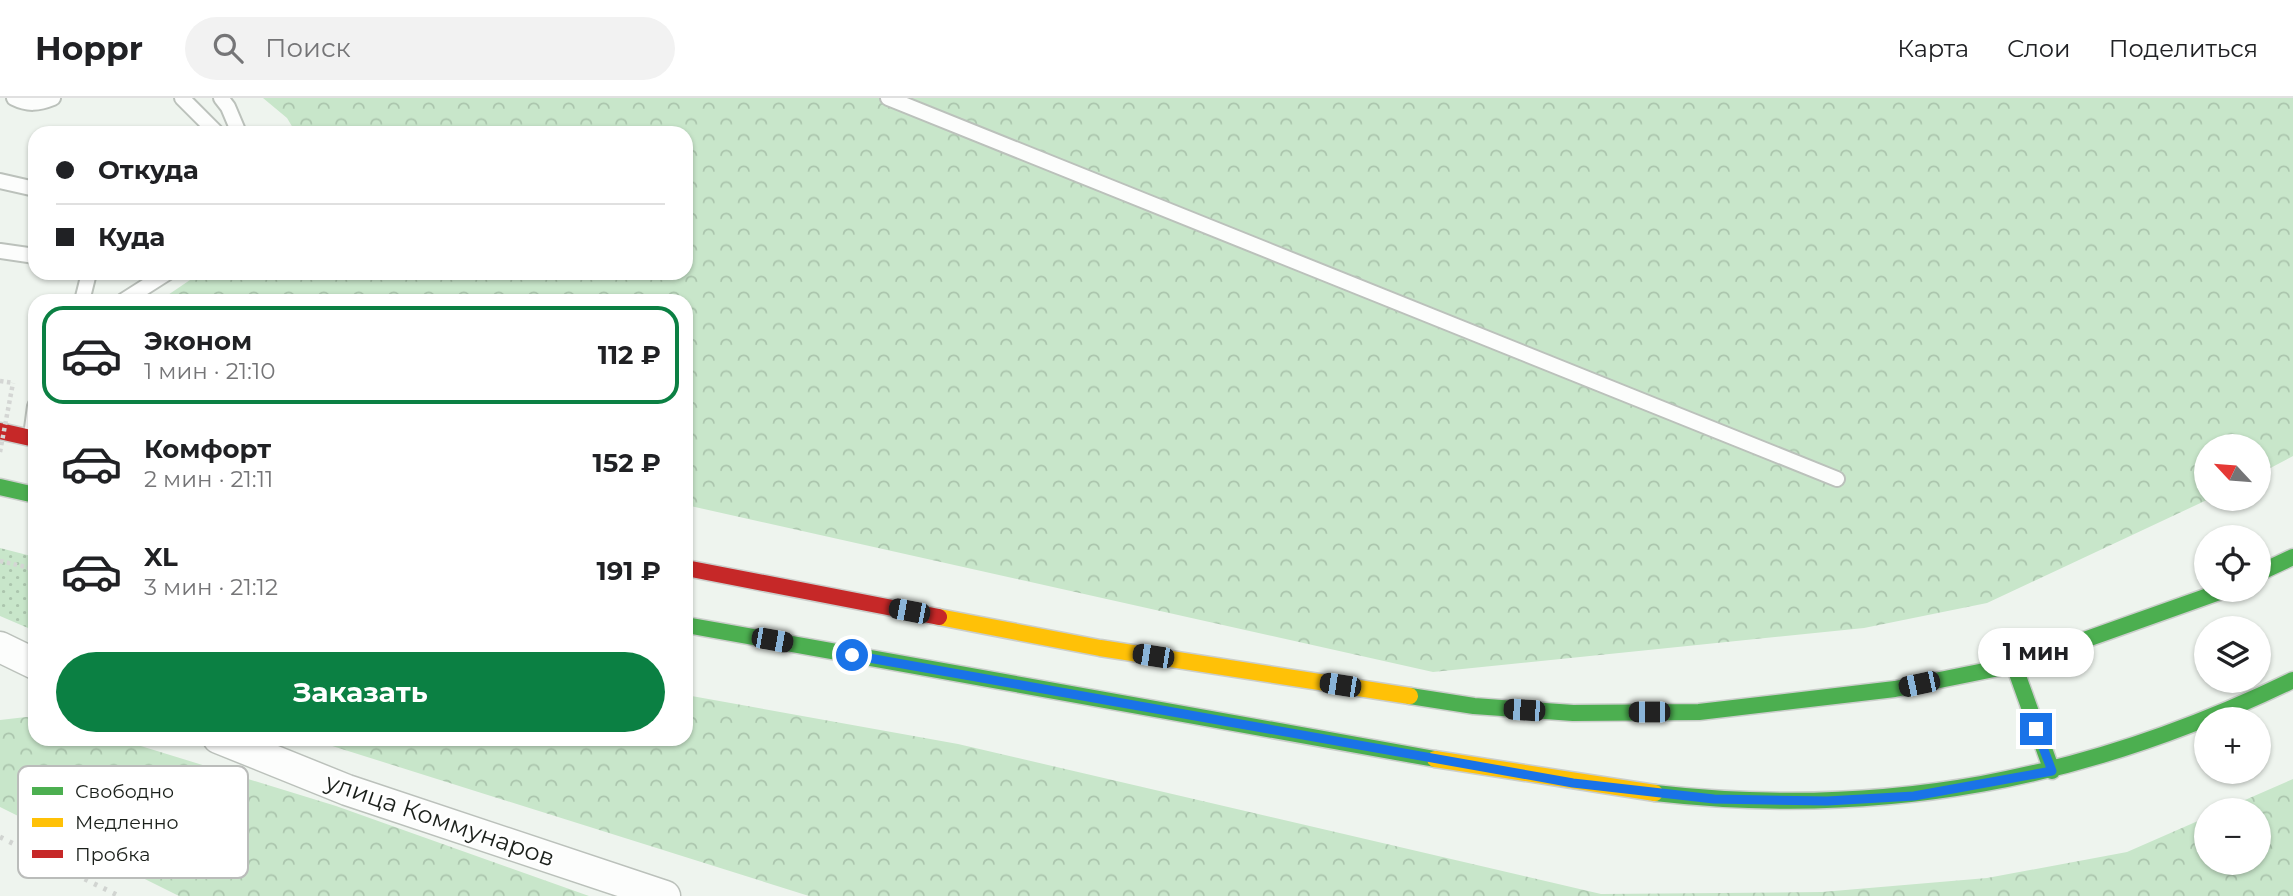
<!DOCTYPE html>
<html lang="ru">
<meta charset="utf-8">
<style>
:root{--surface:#fff;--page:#f2f2f2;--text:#202124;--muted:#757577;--line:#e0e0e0;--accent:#0b8043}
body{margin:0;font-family:Montserrat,sans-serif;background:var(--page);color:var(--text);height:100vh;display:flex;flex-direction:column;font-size:26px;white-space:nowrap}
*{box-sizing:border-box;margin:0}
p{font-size:23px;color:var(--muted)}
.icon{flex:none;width:38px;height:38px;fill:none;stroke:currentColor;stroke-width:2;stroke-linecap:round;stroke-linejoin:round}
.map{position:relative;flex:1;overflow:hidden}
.drawer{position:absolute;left:28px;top:196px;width:665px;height:452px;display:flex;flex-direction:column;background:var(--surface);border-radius:21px;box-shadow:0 2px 5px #0004}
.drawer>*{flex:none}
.top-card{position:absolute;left:28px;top:28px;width:665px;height:154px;border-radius:21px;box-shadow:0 2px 5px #0004;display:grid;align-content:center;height:154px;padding:0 28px;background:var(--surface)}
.needle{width:46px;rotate:296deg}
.controls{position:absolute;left:2194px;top:336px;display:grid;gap:14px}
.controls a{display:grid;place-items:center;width:77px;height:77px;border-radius:50%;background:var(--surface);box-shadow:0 2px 5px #0004;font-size:35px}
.end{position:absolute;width:32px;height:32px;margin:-16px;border:9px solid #1a73e8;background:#fff;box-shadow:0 0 0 4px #fff}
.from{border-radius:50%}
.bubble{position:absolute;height:49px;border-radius:24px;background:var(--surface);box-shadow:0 2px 5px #0004;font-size:23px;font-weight:700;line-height:49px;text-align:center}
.car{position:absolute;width:21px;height:42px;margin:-21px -10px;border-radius:9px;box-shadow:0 0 5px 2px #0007;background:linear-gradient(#222 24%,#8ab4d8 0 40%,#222 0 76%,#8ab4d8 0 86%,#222 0)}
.top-card b{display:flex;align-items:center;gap:24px;height:66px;font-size:26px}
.top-card b+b{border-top:2px solid var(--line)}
.top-card i{width:18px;height:18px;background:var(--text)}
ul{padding:12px 0 0;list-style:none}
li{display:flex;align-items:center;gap:21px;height:98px;margin:0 14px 10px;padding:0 14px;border:4px solid transparent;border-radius:21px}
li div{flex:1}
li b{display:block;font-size:26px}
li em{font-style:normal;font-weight:700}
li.active{border-color:var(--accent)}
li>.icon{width:63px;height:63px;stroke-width:1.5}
.action{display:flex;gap:14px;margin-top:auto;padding:14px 28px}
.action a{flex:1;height:80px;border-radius:42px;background:var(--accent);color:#fff;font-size:28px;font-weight:700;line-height:80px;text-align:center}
header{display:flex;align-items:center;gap:42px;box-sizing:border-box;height:98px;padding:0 35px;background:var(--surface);border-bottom:2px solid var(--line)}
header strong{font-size:33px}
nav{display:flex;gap:38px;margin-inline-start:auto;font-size:24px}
.search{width:490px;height:63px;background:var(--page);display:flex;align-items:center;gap:18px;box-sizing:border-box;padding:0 24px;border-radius:38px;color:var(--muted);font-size:26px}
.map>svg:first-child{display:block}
.grass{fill:url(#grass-dots)}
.forest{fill:url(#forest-crowns)}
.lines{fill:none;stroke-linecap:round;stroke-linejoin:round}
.lane-casing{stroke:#bbc1bb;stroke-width:18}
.street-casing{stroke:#bbc1bb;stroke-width:33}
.fast-casing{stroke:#cbcecb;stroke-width:19}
.slow-casing{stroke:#cbcecb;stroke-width:19}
.jam-casing{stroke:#cbcecb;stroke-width:19}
.path{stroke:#d4d6d4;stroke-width:4.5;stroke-dasharray:3.5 3.5;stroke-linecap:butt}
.lane{stroke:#fcfdfc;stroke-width:14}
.street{stroke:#fcfdfc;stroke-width:30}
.fast{stroke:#4caf50;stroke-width:16}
.slow{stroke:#ffc107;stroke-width:16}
.jam{stroke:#c62828;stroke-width:16}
.rail{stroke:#d1d4d1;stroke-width:5;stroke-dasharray:3.5 7;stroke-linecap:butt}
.path-bridge{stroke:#d4d6d4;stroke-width:4.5;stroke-dasharray:3.5 3.5;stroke-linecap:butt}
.route{stroke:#1a73e8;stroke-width:9}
.labels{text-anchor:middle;stroke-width:5;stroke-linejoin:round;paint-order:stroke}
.street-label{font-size:24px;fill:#1a1f1a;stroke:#fff}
.key{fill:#fff;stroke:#babcba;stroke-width:2}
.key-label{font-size:19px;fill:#1a1f1a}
</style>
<header>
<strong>Hoppr</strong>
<div class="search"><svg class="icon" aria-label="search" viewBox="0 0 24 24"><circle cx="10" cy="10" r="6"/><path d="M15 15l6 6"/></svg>Поиск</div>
<nav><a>Карта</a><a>Слои</a><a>Поделиться</a></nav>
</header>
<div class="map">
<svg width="2293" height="798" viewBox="0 0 2293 798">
<defs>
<pattern id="grass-dots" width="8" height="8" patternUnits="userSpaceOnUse" patternTransform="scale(1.75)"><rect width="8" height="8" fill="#c8e6ca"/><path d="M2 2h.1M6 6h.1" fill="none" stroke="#abc5ad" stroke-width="1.8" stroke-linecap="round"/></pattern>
<pattern id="forest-crowns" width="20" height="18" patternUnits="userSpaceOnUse" patternTransform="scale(1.75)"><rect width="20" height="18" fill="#c8e6ca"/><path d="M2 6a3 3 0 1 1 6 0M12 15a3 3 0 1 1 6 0" fill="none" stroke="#abc5ad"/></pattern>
</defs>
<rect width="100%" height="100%" fill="#eef4ee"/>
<path class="grass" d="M0,450l35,9v74l-35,-15z"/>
<path class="forest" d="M263,0h2030v358l-34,18v-28h-52l2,53 -222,104 -123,25 -431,44 -747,-167v-204h-527l31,-21 29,-7h467v-140h-390l-9,-15z
M686,597l272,49 643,150 221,-2 165,-14 140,-26 80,-35v46h52v-53h-37l71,-31v117h-1484l-499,-157 376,-1z
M26,619l9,1v20l83,1 218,67 253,90h-410l-179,-89v-87z"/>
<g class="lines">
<g class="lane-casing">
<path id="lane" d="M14,0c14,7 24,6 39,0
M182,0l35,35
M221,0l7,9 11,26
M888,0l949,381
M0,83l35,8
M0,153l35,5
M82,203l7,-28
M123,203l44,-28
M31,338l4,-30"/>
</g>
<g class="street-casing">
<path id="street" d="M0,549l35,17
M218,640l129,52 318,106"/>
</g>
<g class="fast-casing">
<path id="fast" d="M0,389l35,8
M2259,475l34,-16
M686,527l749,134
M2014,567l38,106
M1410,598l64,10 99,7 126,-1 196,-23 119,-24 211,-75
M1655,695c228,26 432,-13 638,-113"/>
</g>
<g class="slow-casing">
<path id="slow" d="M939,519l161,31 310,48
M1435,661l220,34"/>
</g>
<g class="jam-casing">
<path id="jam" d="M0,333l35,8
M686,470l253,49"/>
</g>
<path class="path" d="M0,283l13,2
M0,463l35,8"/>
<use href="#lane" class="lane"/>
<use href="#street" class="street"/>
<use href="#fast" class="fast"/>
<use href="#slow" class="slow"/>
<use href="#jam" class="jam"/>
<path class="rail" d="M0,739l119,59"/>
<path class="path-bridge" d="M0,354l13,-69"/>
</g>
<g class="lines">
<path class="route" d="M852,557l721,128 141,16 113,2 87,-5 138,-25 -16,-42"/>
</g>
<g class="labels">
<g class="street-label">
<text transform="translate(440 722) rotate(19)" y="8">улица Коммунаров</text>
</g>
</g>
<rect x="18" y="668" width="230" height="112" rx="10" class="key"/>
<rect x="32" y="689" width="31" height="8" fill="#4caf50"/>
<rect x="32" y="720" width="31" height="9" fill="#ffc107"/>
<rect x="32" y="752" width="31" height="8" fill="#c62828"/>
<g class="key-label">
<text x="75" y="700">Свободно</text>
<text x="75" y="731">Медленно</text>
<text x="75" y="763">Пробка</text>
</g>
</svg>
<div class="controls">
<a><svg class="needle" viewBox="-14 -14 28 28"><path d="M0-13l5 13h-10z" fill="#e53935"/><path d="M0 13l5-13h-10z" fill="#757577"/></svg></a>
<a><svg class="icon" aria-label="locate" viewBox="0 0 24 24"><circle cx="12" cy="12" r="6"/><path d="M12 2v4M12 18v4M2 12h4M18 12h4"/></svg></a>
<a><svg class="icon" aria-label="layers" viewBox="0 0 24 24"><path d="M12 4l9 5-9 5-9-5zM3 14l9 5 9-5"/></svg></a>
<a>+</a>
<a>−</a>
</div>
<i class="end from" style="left:852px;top:557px"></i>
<i class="end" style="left:2036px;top:631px"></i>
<div class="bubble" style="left:1978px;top:530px;width:116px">1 мин</div>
<i class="car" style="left:909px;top:513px;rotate:281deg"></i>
<i class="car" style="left:772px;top:542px;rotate:100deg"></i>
<i class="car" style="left:1153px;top:558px;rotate:279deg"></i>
<i class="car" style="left:1919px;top:586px;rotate:258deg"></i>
<i class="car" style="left:1340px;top:587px;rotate:279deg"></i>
<i class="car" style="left:1524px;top:612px;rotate:274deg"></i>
<i class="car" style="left:1649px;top:614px;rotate:270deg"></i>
<div class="top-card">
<b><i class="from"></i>Откуда</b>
<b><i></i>Куда</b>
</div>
<section class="drawer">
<ul>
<li class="active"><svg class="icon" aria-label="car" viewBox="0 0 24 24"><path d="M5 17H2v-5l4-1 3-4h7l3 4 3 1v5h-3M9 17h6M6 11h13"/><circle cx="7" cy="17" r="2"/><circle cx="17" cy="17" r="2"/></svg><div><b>Эконом</b><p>1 мин · 21:10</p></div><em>112 ₽</em></li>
<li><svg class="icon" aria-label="car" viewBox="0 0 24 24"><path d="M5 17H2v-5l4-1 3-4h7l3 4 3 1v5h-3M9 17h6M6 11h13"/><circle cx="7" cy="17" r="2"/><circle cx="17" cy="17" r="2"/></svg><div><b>Комфорт</b><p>2 мин · 21:11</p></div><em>152 ₽</em></li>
<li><svg class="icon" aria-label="car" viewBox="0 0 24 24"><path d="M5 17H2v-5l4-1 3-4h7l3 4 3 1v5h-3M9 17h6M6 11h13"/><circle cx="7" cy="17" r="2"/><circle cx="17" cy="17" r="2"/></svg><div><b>XL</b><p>3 мин · 21:12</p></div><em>191 ₽</em></li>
</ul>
<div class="action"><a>Заказать</a></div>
</section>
</div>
